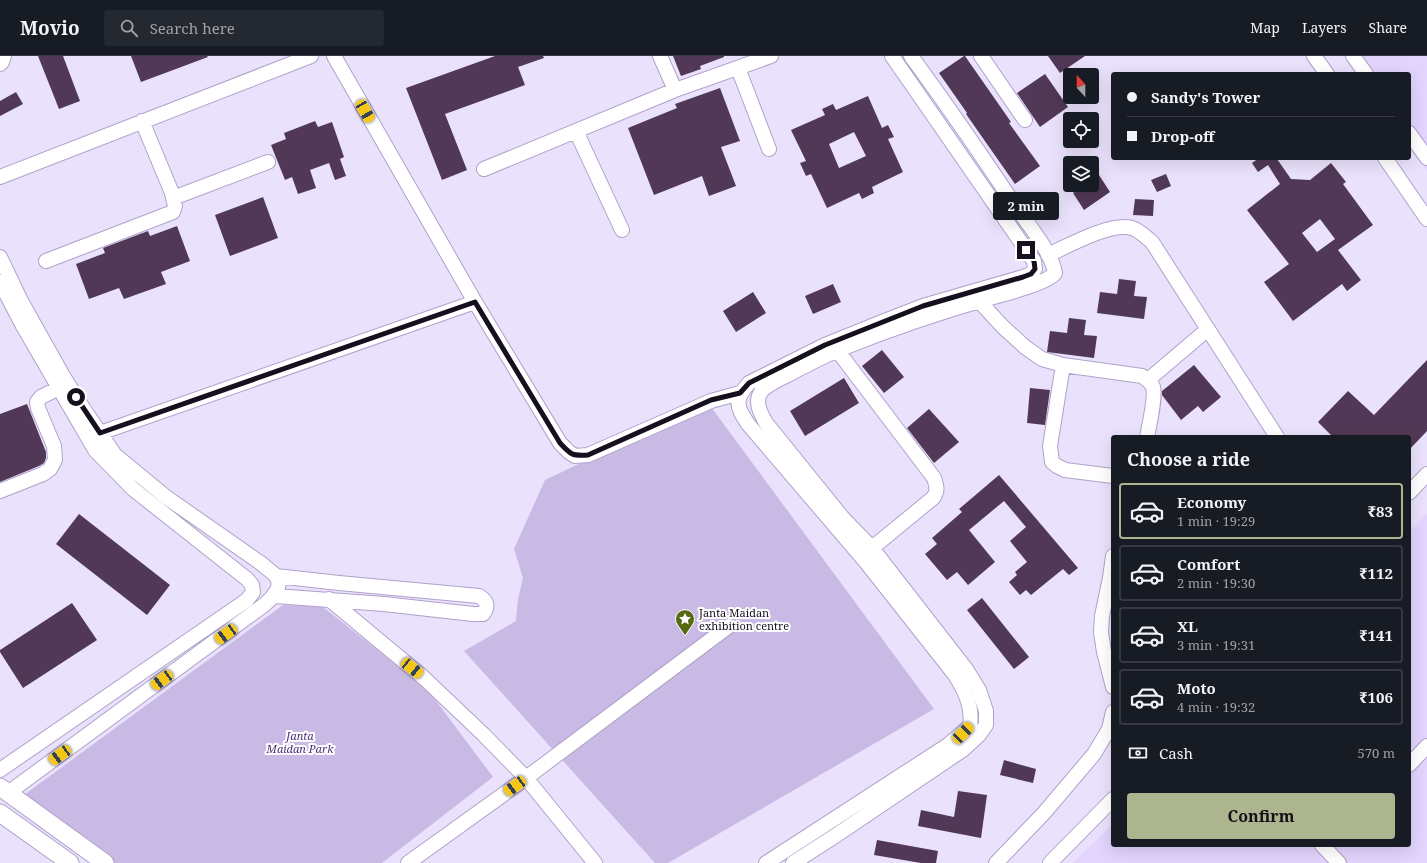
<!DOCTYPE html>
<meta charset="utf-8">
<style>
:root{--surface:#171b24;--page:#242831;--text:#f1f3f6;--muted:#9ea1a6;--line:#363941;--accent:#acb490}
body{margin:0;font-family:"Noto Serif",serif;background:var(--page);color:var(--text);height:100vh;display:flex;flex-direction:column;font-size:15px;white-space:nowrap}
*{box-sizing:border-box;margin:0}
p{font-size:13px;color:var(--muted)}
.icon{flex:none;width:22px;height:22px;fill:none;stroke:currentColor;stroke-width:2;stroke-linecap:round;stroke-linejoin:round}
.map{position:relative;flex:1;overflow:hidden}
.side{position:absolute;left:1111px;top:379px;width:300px;height:412px;display:flex;flex-direction:column;background:var(--surface);border-radius:4px;box-shadow:0 4px 16px #0002}
.side>*{flex:none}
.hud{position:absolute;left:1111px;top:16px;width:300px;height:88px;border-radius:4px;box-shadow:0 4px 16px #0002;display:grid;align-content:center;height:88px;padding:0 16px;background:var(--surface)}
.needle{width:26px;rotate:339deg}
.fabs{position:absolute;left:1063px;top:12px;display:grid;gap:8px}
.fabs a{display:grid;place-items:center;width:36px;height:36px;border-radius:4px;background:var(--surface);box-shadow:0 4px 16px #0002;font-size:20px}
.end{position:absolute;width:18px;height:18px;margin:-9px;border:5px solid #150f1e;background:#fff;box-shadow:0 0 0 2px #fff}
.from{border-radius:50%}
.bubble{position:absolute;height:28px;border-radius:4px;background:var(--surface);box-shadow:0 4px 16px #0002;font-size:13px;font-weight:700;line-height:28px;text-align:center}
.car{position:absolute;width:12px;height:24px;margin:-12px -6px;border-radius:5px;box-shadow:0 0 3px 1px #0007;background:linear-gradient(#f5c518 24%,#345 0 40%,#f5c518 0 76%,#345 0 86%,#f5c518 0)}
.hud b{display:flex;align-items:center;gap:14px;height:38px;font-size:15px}
.hud b+b{border-top:1px solid var(--line)}
.hud i{width:10px;height:10px;background:var(--text)}
ul{padding:0;list-style:none}
li{display:flex;align-items:center;gap:12px;height:56px;margin:0 8px 6px;padding:0 8px;border:2px solid var(--line);border-radius:4px}
li div{flex:1}
li b{display:block;font-size:15px}
li em{font-style:normal;font-weight:700}
li.on{border-color:var(--accent)}
li>.icon{width:36px;height:36px;stroke-width:1.5}
h2{padding:0 16px;font-size:18px;line-height:48px}
.pay{display:flex;align-items:center;gap:10px;height:44px;padding:0 16px;font-size:15px}
.pay p{margin-inline-start:auto}
.action{display:flex;gap:8px;margin-top:auto;padding:8px 16px}
.action a{flex:1;height:46px;border-radius:4px;background:var(--accent);color:#111;font-size:16px;font-weight:700;line-height:46px;text-align:center}
header{display:flex;align-items:center;gap:24px;box-sizing:border-box;height:56px;padding:0 20px;background:var(--surface);border-bottom:1px solid var(--line)}
header strong{font-size:19px}
nav{display:flex;gap:22px;margin-inline-start:auto;font-size:14px}
.search{width:280px;height:36px;background:var(--page);display:flex;align-items:center;gap:10px;box-sizing:border-box;padding:0 14px;border-radius:4px;color:var(--muted);font-size:15px}
.map>svg:first-child{display:block}
.built{fill:#e2d4fd}
.green{fill:#c8b9e5}
.building{fill:#513856;fill-rule:evenodd}
.lines{fill:none;stroke-linecap:round;stroke-linejoin:round}
.minor-casing{stroke:#b0a1ca;stroke-width:16}
.major-casing{stroke:#b0a1ca;stroke-width:19}
.minor{stroke:#fff;stroke-width:14}
.major{stroke:#fff;stroke-width:17}
.route{stroke:#150f1e;stroke-width:5}
.labels{text-anchor:middle;stroke-width:4;stroke-linejoin:round;paint-order:stroke}
.poi-label{font-size:11px;fill:#150f1e;stroke:#fff;text-anchor:start}
.park-label{font-size:11px;font-style:italic;fill:#4e2e77;stroke:#fff}
</style>
<header>
<strong>Movio</strong>
<div class="search"><svg class="icon" aria-label="search" viewBox="0 0 24 24"><circle cx="10" cy="10" r="6"/><path d="M15 15l6 6"/></svg>Search here</div>
<nav><a>Map</a><a>Layers</a><a>Share</a></nav>
</header>
<div class="map">
<svg width="1427" height="807" viewBox="0 0 1427 807">
<rect width="100%" height="100%" fill="#eae2fc"/>
<path class="built" d="M1344,0h83v115l-18,-25v-72h-52z
M1427,458v349h-354l40,-39v21h296v-313z"/>
<path class="green" d="M708,347l226,306 -266,154h-13l-191,-212 52,-30 2,-22 5,-21 -9,-29 31,-69z
M283,549l40,2 105,83 65,87 -111,86h-270l-88,-68z"/>
<path class="building" d="M38,0h25l17,45 -21,8z
M131,0h76l1,1 -67,25z
M495,0h48l1,2 -26,9 7,18 -80,29 22,56 -25,10 -36,-92z
M673,0h51v1l-24,9 1,3 -20,7z
M964,0h1l46,66 -2,1 31,43 -25,18 -49,-70 1,-1 -28,-40z
M1048,0h37l-25,17z
M1045,18l23,33 -28,20 -23,-34z
M720,32l20,53 -19,6 15,39 -27,10 -7,-20 -48,19 -26,-67 49,-20 -2,-4z
M16,36l7,12 -23,12v-15z
M868,40l14,32 6,-3 6,12 -6,2 15,33 -31,15 2,6 -12,6 -3,-6 -32,15 -16,-34 -5,2 -6,-13 6,-2 -15,-31 34,-15 -3,-6 11,-5 3,6zM854,76l12,24 -27,12 -10,-24z
M315,65l3,6 14,-5 12,35 -4,2 6,17 -11,4 -6,-17 -19,7 6,18 -18,6 -6,-17 -7,3 -14,-35 15,-6 -2,-6z
M1259,102h20l-2,1 14,20 19,1 21,-17 15,19 -3,2 30,41 -35,25 23,30 -14,11 -5,-7 -49,37 -29,-39 25,-18 -42,-54 33,-26 -12,-19 -10,7 -6,-9zM1320,163l15,20 -18,13 -15,-19z
M1166,118l5,12 -14,6 -6,-12z
M1099,119l11,17 -26,18 -11,-17 11,-8h8v-5z
M263,141l15,41 -48,18 -15,-41z
M1135,143l19,1 -1,16 -20,-1z
M177,170l13,35 -29,11 5,12 -42,15 -5,-11 -30,11 -13,-35 29,-11 -2,-5 45,-17 2,5z
M1119,223l17,2 -2,15 13,1 -3,22 -47,-6 3,-21 17,2z
M833,228l8,18 -28,12 -8,-18z
M753,236l13,21 -30,19 -13,-21z
M1069,262l17,2 -2,15 13,1 -3,22 -47,-6 3,-21 17,2z
M882,294l22,27 -20,16 -22,-27z
M1427,304v71l-18,19v-13h-76l-15,-15 30,-31 26,24z
M1194,309l27,32 -18,15 -5,-6 -17,14 -19,-25v-4z
M844,322l15,25 -54,33 -15,-25z
M1030,332l20,2 -5,35 -18,-2z
M27,348l19,48v6l-2,5 -5,3 -39,16v-68z
M929,353l30,33 -25,21 -27,-35z
M999,419l79,93 -9,7 -6,-6 -32,26 -5,-5 -6,5 -11,-13 8,-7 -2,-3 12,-10 -17,-21 16,-14 -22,-26 -35,29 26,32 -27,23 -11,-13 -10,8 -22,-26 12,-10 -5,-6 30,-26 -3,-3z
M79,458l91,71 -23,30 -91,-71z
M982,542l47,59 -15,12 -47,-59z
M72,547l25,37 -74,48 -23,-36v-2z
M1004,704l32,9 -3,14 -33,-8z
M958,735l29,4 -6,43 -63,-12 3,-16 33,7z
M877,784l61,11 -2,12h-15l-47,-8z"/>
<g class="lines">
<g class="minor-casing">
<path id="minor" d="M334,0l141,246 85,141 9,9 6,4 13,-1 123,-54 29,-8
M660,0l15,34
M981,0l44,64
M1314,0l13,18
M1353,0l13,18
M0,8l2,-2 2,-6
M738,12l31,81
M576,75l46,99
M1409,77l18,25
M1385,102l42,61
M484,113l191,-79 96,-34
M0,121l311,-121
M173,142l95,-36
M1048,199c20,-9 62,-33 84,-27 7,2 15,10 20,14l125,195
M0,201l21,44 42,75 20,32 32,47 51,42 96,67c4,4 9,7 13,11 10,11 -3,23 -11,30l-256,188
M46,205l127,-49 2,-6 -3,-13 -30,-72
M0,226l23,44 72,124 38,39 114,90 5,6 1,7 -6,8 -247,170
M979,245l24,26 22,20 17,12 21,6 79,11c4,3 9,6 11,11 3,10 -4,39 -6,50
M837,294l97,128c3,9 4,13 -1,20l-61,50
M1063,309l-13,81 2,16 5,4 8,4 48,6
M1148,324l60,-51
M100,377l375,-131
M0,435l43,-17 7,-5 5,-9 -1,-14 -16,-38 -1,-6 4,-5 18,-9
M1409,437l18,-19
M1113,500l-3,22 -8,38 -1,16 3,20 9,35
M275,540l109,8 89,10h10c6,-8 4,-13 -4,-18l-140,-13 -63,-7
M329,543l95,79 60,57 42,43 69,85
M1409,709l18,-19
M1322,789l17,18
M408,807l118,-85 203,-152
M766,807l182,-118 22,-19c3,-19 -5,-35 -15,-51l-90,-114 -117,-137c-12,-18 -14,-24 1,-41l76,-38 62,-25 36,-14 100,-29 8,-3 4,-5 -1,-8 -142,-205
M793,807l42,-27 129,-87 15,-14 7,-10v-14l-7,-21 -13,-21 -94,-121 -30,-31 -76,-94c-5,-9 -12,-21 -5,-31 5,-8 28,-17 36,-22 14,-7 27,-14 41,-20 52,-21 105,-39 159,-54 12,-3 52,-14 58,-23 -3,-20 -27,-49 -39,-66 -34,-51 -69,-102 -105,-151
M996,807l48,-50 50,-59 15,-25 4,-17
M1050,807l63,-64"/>
</g>
<g class="major-casing">
<path id="major" d="M0,731l105,76
M0,757l70,50"/>
</g>
<use href="#minor" class="minor"/>
<use href="#major" class="major"/>
</g>
<g class="lines">
<path class="route" d="M76,341l24,36 375,-131 85,141c11,12 12,13 28,12l123,-55 29,-7 9,-10 76,-38 98,-39 100,-29 8,-3 4,-5 -1,-8 -8,-11"/>
</g>
<defs>
<g id="sight-pin" transform="scale(1)"><path d="M0 17L-7.5 6A9.5 9.5 0 1 1 7.5 6Z" fill="#576813" stroke="#fff"/><path d="M0-6L1.8-2.2L6-1.7L2.9 1.2L3.7 5.4L0 3.3L-3.7 5.4L-2.9 1.2L-6-1.7L-1.8-2.2Z" fill="#fff"/></g>
</defs>
<g fill-rule="evenodd">
<use href="#sight-pin" x="685" y="563"/>
</g>
<g class="labels">
<g class="poi-label">
<text x="699" y="561">Janta Maidan<tspan x="699" dy="13">exhibition centre</tspan></text>
</g>
<g class="park-label">
<text x="300" y="684">Janta<tspan x="300" dy="13">Maidan Park</tspan></text>
</g>
</g>
</svg>
<div class="fabs">
<a><svg class="needle" viewBox="-14 -14 28 28"><path d="M0-13l5 13h-10z" fill="#e53935"/><path d="M0 13l5-13h-10z" fill="#9ea1a6"/></svg></a>
<a><svg class="icon" aria-label="locate" viewBox="0 0 24 24"><circle cx="12" cy="12" r="6"/><path d="M12 2v4M12 18v4M2 12h4M18 12h4"/></svg></a>
<a><svg class="icon" aria-label="layers" viewBox="0 0 24 24"><path d="M12 4l9 5-9 5-9-5zM3 14l9 5 9-5"/></svg></a>
</div>
<i class="end from" style="left:76px;top:341px"></i>
<i class="end" style="left:1026px;top:194px"></i>
<div class="bubble" style="left:993px;top:136px;width:66px">2 min</div>
<i class="car" style="left:365px;top:55px;rotate:150deg"></i>
<i class="car" style="left:226px;top:578px;rotate:234deg"></i>
<i class="car" style="left:412px;top:612px;rotate:129deg"></i>
<i class="car" style="left:162px;top:624px;rotate:234deg"></i>
<i class="car" style="left:963px;top:677px;rotate:45deg"></i>
<i class="car" style="left:60px;top:699px;rotate:234deg"></i>
<i class="car" style="left:515px;top:730px;rotate:234deg"></i>
<div class="hud">
<b><i class="from"></i>Sandy's Tower</b>
<b><i></i>Drop-off</b>
</div>
<section class="side">
<h2>Choose a ride</h2>
<ul>
<li class="on"><svg class="icon" aria-label="car" viewBox="0 0 24 24"><path d="M5 17H2v-5l4-1 3-4h7l3 4 3 1v5h-3M9 17h6M6 11h13"/><circle cx="7" cy="17" r="2"/><circle cx="17" cy="17" r="2"/></svg><div><b>Economy</b><p>1 min · 19:29</p></div><em>₹83</em></li>
<li><svg class="icon" aria-label="car" viewBox="0 0 24 24"><path d="M5 17H2v-5l4-1 3-4h7l3 4 3 1v5h-3M9 17h6M6 11h13"/><circle cx="7" cy="17" r="2"/><circle cx="17" cy="17" r="2"/></svg><div><b>Comfort</b><p>2 min · 19:30</p></div><em>₹112</em></li>
<li><svg class="icon" aria-label="car" viewBox="0 0 24 24"><path d="M5 17H2v-5l4-1 3-4h7l3 4 3 1v5h-3M9 17h6M6 11h13"/><circle cx="7" cy="17" r="2"/><circle cx="17" cy="17" r="2"/></svg><div><b>XL</b><p>3 min · 19:31</p></div><em>₹141</em></li>
<li><svg class="icon" aria-label="car" viewBox="0 0 24 24"><path d="M5 17H2v-5l4-1 3-4h7l3 4 3 1v5h-3M9 17h6M6 11h13"/><circle cx="7" cy="17" r="2"/><circle cx="17" cy="17" r="2"/></svg><div><b>Moto</b><p>4 min · 19:32</p></div><em>₹106</em></li>
</ul>
<div class="pay"><svg class="icon" aria-label="cash" viewBox="0 0 24 24"><path d="M3 7h18v10H3z"/><circle cx="12" cy="12" r="2"/></svg>Cash<p>570 m</p></div>
<div class="action"><a>Confirm</a></div>
</section>
</div>
